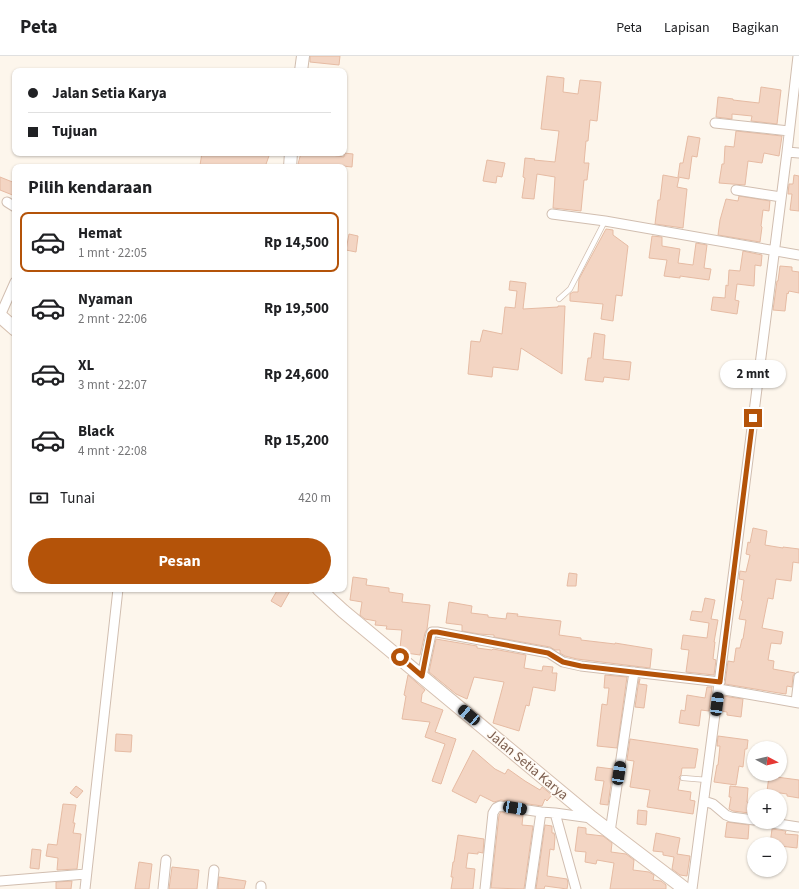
<!DOCTYPE html>
<html lang="id">
<meta charset="utf-8">
<style>
:root{--surface:#fff;--page:#f2f2f2;--text:#202124;--muted:#757577;--line:#e0e0e0;--accent:#b45309}
body{margin:0;font-family:"Source Sans 3",sans-serif;background:var(--page);color:var(--text);height:100vh;display:flex;flex-direction:column;font-size:15px;white-space:nowrap}
*{box-sizing:border-box;margin:0}
p{font-size:13px;color:var(--muted)}
.icon{flex:none;width:22px;height:22px;fill:none;stroke:currentColor;stroke-width:2;stroke-linecap:round;stroke-linejoin:round}
.map{position:relative;flex:1;overflow:hidden}
.panel{position:absolute;left:12px;top:108px;width:335px;height:428px;display:flex;flex-direction:column;background:var(--surface);border-radius:8px;box-shadow:0 1px 3px #0004}
.panel>*{flex:none}
.hud{position:absolute;left:12px;top:12px;width:335px;height:88px;border-radius:8px;box-shadow:0 1px 3px #0004;display:grid;align-content:center;height:88px;padding:0 16px;background:var(--surface)}
.needle{width:26px;rotate:97deg}
.buttons{position:absolute;left:747px;top:685px;display:grid;gap:8px}
.buttons a{display:grid;place-items:center;width:40px;height:40px;border-radius:50%;background:var(--surface);box-shadow:0 1px 3px #0004;font-size:20px}
.end{position:absolute;width:18px;height:18px;margin:-9px;border:5px solid #b45309;background:#fff;box-shadow:0 0 0 2px #fff}
.from{border-radius:50%}
.bubble{position:absolute;height:28px;border-radius:14px;background:var(--surface);box-shadow:0 1px 3px #0004;font-size:13px;font-weight:700;line-height:28px;text-align:center}
.car{position:absolute;width:12px;height:24px;margin:-12px -6px;border-radius:5px;box-shadow:0 0 3px 1px #0007;background:linear-gradient(#222 24%,#8ab4d8 0 40%,#222 0 76%,#8ab4d8 0 86%,#222 0)}
.hud b{display:flex;align-items:center;gap:14px;height:38px;font-size:15px}
.hud b+b{border-top:1px solid var(--line)}
.hud i{width:10px;height:10px;background:var(--text)}
ul{padding:0;list-style:none}
li{display:flex;align-items:center;gap:12px;height:60px;margin:0 8px 6px;padding:0 8px;border:2px solid transparent;border-radius:8px}
li div{flex:1}
li b{display:block;font-size:15px}
li em{font-style:normal;font-weight:700}
li.on{border-color:var(--accent)}
li>.icon{width:36px;height:36px;stroke-width:1.5}
h2{padding:0 16px;font-size:18px;line-height:48px}
.pay{display:flex;align-items:center;gap:10px;height:44px;padding:0 16px;font-size:15px}
.pay p{margin-inline-start:auto}
.button{display:flex;gap:8px;margin-top:auto;padding:8px 16px}
.button a{flex:1;height:46px;border-radius:24px;background:var(--accent);color:#fff;font-size:16px;font-weight:700;line-height:46px;text-align:center}
header{display:flex;align-items:center;gap:24px;box-sizing:border-box;height:56px;padding:0 20px;background:var(--surface);border-bottom:1px solid var(--line)}
header strong{font-size:19px}
nav{display:flex;gap:22px;margin-inline-start:auto;font-size:14px}
.map>svg:first-child{display:block}
.building{fill:#f3d5c3;stroke:#e6bba3}
.lines{fill:none;stroke-linecap:round;stroke-linejoin:round}
.service-casing{stroke:#d1beb0;stroke-width:6}
.minor-casing{stroke:#d1beb0;stroke-width:11}
.tertiary-casing{stroke:#d1beb0;stroke-width:14}
.secondary-casing{stroke:#d6c0b0;stroke-width:15}
.service{stroke:#fff;stroke-width:4.5}
.minor{stroke:#fff;stroke-width:9}
.tertiary{stroke:#fff;stroke-width:12}
.secondary{stroke:#fff;stroke-width:13}
.route{stroke:#b45309;stroke-width:5}
.labels{text-anchor:middle;stroke-width:3;stroke-linejoin:round;paint-order:stroke}
.street-label{font-size:14px;fill:#7a5c4d;stroke:#fffaf3}
</style>
<header>
<strong>Peta</strong>
<nav><a>Peta</a><a>Lapisan</a><a>Bagikan</a></nav>
</header>
<div class="map">
<svg width="799" height="833" viewBox="0 0 799 833">
<rect width="100%" height="100%" fill="#fdf6ec"/>
<path class="building" d="M310,0h30l-1,9 -29,-3z
M547,20l17,2 -1,14 15,2 2,-14 21,2 -4,39 -7,-1 -2,21h-2l-2,22h5l-2,17h-3l-3,31 -28,-3 2,-31 -18,-3 -3,25 -12,-1 3,-20 -2,-1 2,-19 10,1 -1,1 21,2 4,-31 -18,-2z
M761,31l20,3 -4,34 -26,-3 1,-5 -20,-2v5l-16,-2 2,-20 15,2v1l26,3z
M736,75l46,5 -3,20 -15,-3 -2,10 -14,-2 -3,24 -26,-2 3,-19h2l1,-18 9,1z
M688,80l12,2 -3,19 -5,-1 -3,23 -11,-2 2,-14h3z
M202,97h68l-5,14h-54l-11,-2z
M301,97h18l25,4v-4l9,1 -1,13 -19,-2v2h-20l-15,-3z
M487,104l18,3 -3,14 -5,-1 -1,7 -13,-2z
M663,119l16,3 -2,9 10,2 -4,39 -28,-4 3,-24h2z
M794,119l5,1v35l-9,-1 2,-16h-4l1,-10h4z
M0,121l15,6v13l-15,-6z
M739,140l31,5 -1,10 -6,-1 -2,16 1,1 -2,15 -42,-7 2,-15 6,-21 12,2z
M606,173l7,1v5l15,11 -6,50 -6,-1 -3,26 -12,-2 2,-15 -33,-3v-7l3,-2h5l1,-13z
M349,178l9,2 -2,16 -10,-2z
M652,180l10,1v9l18,3 -2,14 15,2 3,-22 11,2 -3,23 7,1 -2,11 -29,-4v2l-16,-2 3,-16 -18,-2z
M743,195l19,4 -1,11 -6,-1 -1,21 -17,-2 -2,16 4,1 -2,13 -26,-4 2,-13 12,1 1,-13 2,1 1,-16 11,1z
M780,210l12,1v4l7,1v21l-10,-2 -1,3 -1,-1 -2,18 -12,-1 4,-29h1z
M510,225l16,2 -3,26 35,-2v-1h7l-3,68 -41,-26 -3,22 -25,-3 -1,10 -24,-3 3,-33 9,1 3,-12 19,4 3,-27 10,1 2,-17 -8,-1z
M594,277l11,2 -2,24 28,3 -2,18 -25,-3 -1,5 -18,-2 3,-22h3z
M753,472l14,3 -2,14 18,3v-1l16,2v14l-6,-1 -2,19 -15,-2 -3,20 -5,-1 -6,30 21,4 -2,12 -10,-1 -3,17 6,1 -1,8 22,4 -2,3 -1,11 -5,-1 -1,8 -7,-1 -54,-9 3,-23 6,1 2,-14h4l2,-9h1l3,-19 -7,-1 4,-18 -2,-1 3,-20 -5,-1 1,-8 6,1 4,-17 -4,-1 2,-12 2,1z
M569,517l8,1 -1,12h-9z
M353,521l14,2 -1,6 23,3v4l14,2 -1,8 28,3 -3,24 -2,4 -5,22 -14,-2 -6,-5 2,-18 -16,-1 1,-3 -12,-1 1,-4 -11,-2 -5,-4 2,-13 -12,-2z
M278,533h13l-10,18 -10,-6z
M705,542l10,2 -4,19 7,1 -4,22h1l-2,17 3,1 -2,15 -28,-3 3,-22 -8,-1 2,-14 24,3 2,-15 -19,-3 2,-9 10,1z
M449,546l23,4 -1,7 17,2v2l18,2 1,-6 11,1 -1,2 44,5 -2,14 22,3v2l34,4v-1l37,6 -2,19 -73,-9 -12,-3 -5,-3v-3h-5l-5,-3 -56,-10v-2l-15,-1 -17,-3v-6l-16,-2z
M436,583l41,7v2l15,2 1,-1 33,6 -2,13 18,3 1,-5 10,1 -1,6h5l-2,18 -22,-4 -4,19 -3,-1 -7,26 -26,-8 11,-41 -30,-5 -7,22 -11,-5 -27,-22z
M408,619l17,15 -3,4 -1,8 22,8 -8,22 21,7 -15,45 -9,-3 13,-37 -20,-7 5,-15 -28,-3 4,-23 -2,-1z
M605,619l22,2 -10,71 -20,-2 5,-42 5,1 2,-17h-5z
M639,623h1l-1,5 8,1 -3,23 -9,-1z
M707,631h5l-3,23v1l-8,-1 -2,16 -20,-3 2,-13 4,1 2,-16 18,3z
M723,640l20,3 -2,18 -14,-2v-3l-6,-1z
M116,678l16,1 -1,17 -16,-1z
M718,680l30,4 -1,9h-2l-2,18 -4,-1 -3,19 -22,-3 3,-17h1l2,-19h-3z
M630,683l68,10 -3,19h-13l-1,7 -2,2 1,3 -2,10 13,2 -1,8 5,1 -2,13 -46,-7 3,-17 -20,-3 4,-26 -7,-1z
M473,694l22,19 10,5 3,-5 17,12 15,9 2,-3 10,8 -5,6 -2,-2 -3,7 -41,-6 -7,2 -14,-7 -4,8 -24,-12z
M597,711l16,2 -5,36 -8,-1 4,-23 -9,-1z
M769,720l30,4v18l-12,-2v-2l-20,-3z
M76,730l7,5 -6,7 -7,-5z
M730,730l18,2 -1,14 4,1 -2,10 -16,-2 -4,-2 2,-12h-2z
M63,748l13,1 -3,18h2l-2,10 8,1 -4,35 -20,1 1,-12 -12,-2 2,-12 9,1z
M638,754l9,1 -1,14 -9,-1z
M501,756l22,3 -1,10 11,1 -9,63 -33,-1 8,-73z
M727,766l22,3 -1,14 -23,-2z
M545,769l7,1v7h2l1,4 -1,13 -4,-1 -3,27 20,3 1,4 -1,6 -22,-3 -1,3h-8z
M578,771l8,1v6l17,2 9,7 -1,9 15,2 8,6 -1,10 16,2 5,3 -1,5 8,1 5,4v4h-56l4,-26 -17,-3 -1,4 -11,-2 1,-10 -11,-1z
M772,773l14,2 -1,3 13,1 -1,13 -17,-2v-2h-10z
M656,777l24,5 -3,16 13,2 -3,20 -7,-1 -8,-6 2,-12 -11,-2v-3l-10,-1z
M458,779l26,4 -1,14 -5,-1v2l-10,-1 -2,15 9,1 -2,20h-22l2,-12h-2l2,-15h1z
M32,793l9,1 -2,19 -9,-1z
M139,806l13,2 -3,25h-14z
M172,811l27,3 -2,19h-28z
M219,821l27,4 -2,8h-26z
M72,825l-1,8h-15v-7z"/>
<g class="lines">
<g class="service-casing">
<path id="service" d="M559,243l11,-10 35,-68
M683,722l24,2"/>
</g>
<g class="minor-casing">
<path id="minor" d="M715,67l74,8
M787,96l12,1
M736,134l45,7
M7,146l8,5
M552,158l53,7 194,34
M0,260l15,-34
M422,620l9,-42 1,-2h5l112,21 14,9 18,4 139,16
M719,633l80,14
M796,646l3,-25
M704,745l9,3 13,11 5,2 23,3
M555,757l21,76
M766,766l32,5
M610,776l24,-160
M0,825l86,-7
M85,833l33,-300
M163,833l3,-29
M212,833l2,-19
M261,833v-3
M485,833l8,-76 3,-5 4,-2 41,6 14,1 36,5
M530,833l11,-77
M692,833l44,-335 51,-402 11,-96"/>
</g>
<g class="tertiary-casing">
<path id="tertiary" d="M301,15l2,-15
M290,111l1,-14"/>
</g>
<g class="secondary-casing">
<path id="secondary" d="M0,260l15,13
M319,533l24,22 249,207 93,71"/>
</g>
<use href="#service" class="service"/>
<use href="#minor" class="minor"/>
<use href="#tertiary" class="tertiary"/>
<use href="#secondary" class="secondary"/>
</g>
<g class="lines">
<path class="route" d="M400,601l22,19 8,-42 2,-2h5l111,21 15,9 18,4 139,16 33,-264"/>
</g>
<g class="labels">
<g class="street-label">
<text transform="translate(528 708) rotate(40)" y="5">Jalan Setia Karya</text>
</g>
</g>
</svg>
<div class="buttons">
<a><svg class="needle" viewBox="-14 -14 28 28"><path d="M0-13l5 13h-10z" fill="#e53935"/><path d="M0 13l5-13h-10z" fill="#757577"/></svg></a>
<a>+</a>
<a>−</a>
</div>
<i class="end from" style="left:400px;top:601px"></i>
<i class="end" style="left:753px;top:362px"></i>
<div class="bubble" style="left:720px;top:304px;width:66px">2 mnt</div>
<i class="car" style="left:717px;top:648px;rotate:7deg"></i>
<i class="car" style="left:469px;top:659px;rotate:310deg"></i>
<i class="car" style="left:619px;top:717px;rotate:9deg"></i>
<i class="car" style="left:515px;top:752px;rotate:100deg"></i>
<div class="hud">
<b><i class="from"></i>Jalan Setia Karya</b>
<b><i></i>Tujuan</b>
</div>
<section class="panel">
<h2>Pilih kendaraan</h2>
<ul>
<li class="on"><svg class="icon" aria-label="car" viewBox="0 0 24 24"><path d="M5 17H2v-5l4-1 3-4h7l3 4 3 1v5h-3M9 17h6M6 11h13"/><circle cx="7" cy="17" r="2"/><circle cx="17" cy="17" r="2"/></svg><div><b>Hemat</b><p>1 mnt · 22:05</p></div><em>Rp 14,500</em></li>
<li><svg class="icon" aria-label="car" viewBox="0 0 24 24"><path d="M5 17H2v-5l4-1 3-4h7l3 4 3 1v5h-3M9 17h6M6 11h13"/><circle cx="7" cy="17" r="2"/><circle cx="17" cy="17" r="2"/></svg><div><b>Nyaman</b><p>2 mnt · 22:06</p></div><em>Rp 19,500</em></li>
<li><svg class="icon" aria-label="car" viewBox="0 0 24 24"><path d="M5 17H2v-5l4-1 3-4h7l3 4 3 1v5h-3M9 17h6M6 11h13"/><circle cx="7" cy="17" r="2"/><circle cx="17" cy="17" r="2"/></svg><div><b>XL</b><p>3 mnt · 22:07</p></div><em>Rp 24,600</em></li>
<li><svg class="icon" aria-label="car" viewBox="0 0 24 24"><path d="M5 17H2v-5l4-1 3-4h7l3 4 3 1v5h-3M9 17h6M6 11h13"/><circle cx="7" cy="17" r="2"/><circle cx="17" cy="17" r="2"/></svg><div><b>Black</b><p>4 mnt · 22:08</p></div><em>Rp 15,200</em></li>
</ul>
<div class="pay"><svg class="icon" aria-label="cash" viewBox="0 0 24 24"><path d="M3 7h18v10H3z"/><circle cx="12" cy="12" r="2"/></svg>Tunai<p>420 m</p></div>
<div class="button"><a>Pesan</a></div>
</section>
</div>
